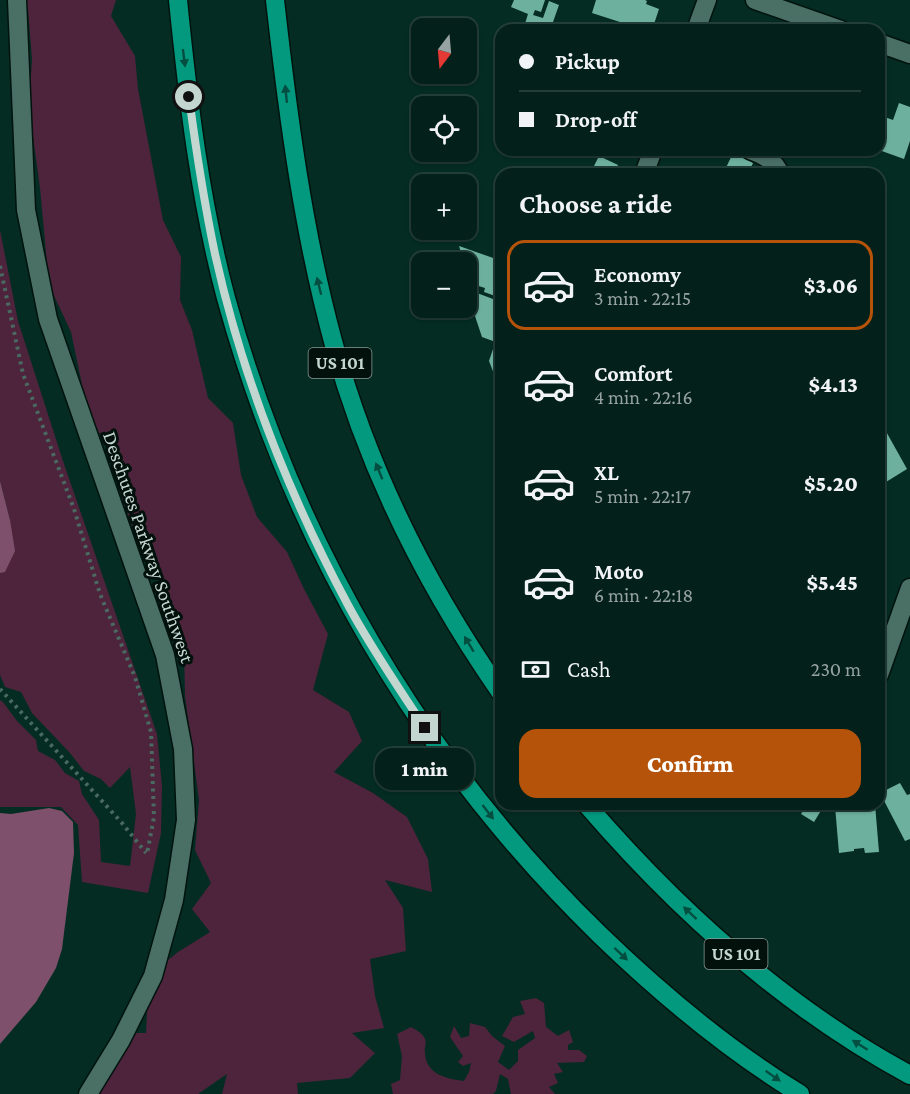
<!DOCTYPE html>
<meta charset="utf-8">
<style>
:root{--surface:#03211a;--page:#112e27;--text:#f1f3f6;--muted:#97a3a2;--line:#243e39;--accent:#b45309}
body{margin:0;font-family:"Crimson Pro",serif;background:var(--page);color:var(--text);height:100vh;display:flex;flex-direction:column;font-size:22px;white-space:nowrap}
*{box-sizing:border-box;margin:0}
p{font-size:20px;color:var(--muted)}
.icon{flex:none;width:33px;height:33px;fill:none;stroke:currentColor;stroke-width:2;stroke-linecap:round;stroke-linejoin:round}
.map{position:relative;flex:1;overflow:hidden}
.sheet{position:absolute;left:495px;top:168px;width:390px;height:642px;display:flex;flex-direction:column;background:var(--surface);border-radius:18px;box-shadow:0 2px 4px #0004,0 0 0 2px var(--line)}
.sheet>*{flex:none}
.guide{position:absolute;left:495px;top:24px;width:390px;height:132px;border-radius:18px;box-shadow:0 2px 4px #0004,0 0 0 2px var(--line);display:grid;align-content:center;height:132px;padding:0 24px;background:var(--surface)}
.needle{width:39px;rotate:196deg}
.fabs{position:absolute;left:411px;top:18px;display:grid;gap:12px}
.fabs a{display:grid;place-items:center;width:66px;height:66px;border-radius:12px;background:var(--surface);box-shadow:0 2px 4px #0004,0 0 0 2px var(--line);font-size:30px}
.end{position:absolute;width:27px;height:27px;margin:-14px;border:8px solid #c3d6d0;background:#111;box-shadow:0 0 0 3px #111}
.from{border-radius:50%}
.bubble{position:absolute;height:42px;border-radius:18px;background:var(--surface);box-shadow:0 2px 4px #0004,0 0 0 2px var(--line);font-size:20px;font-weight:800;line-height:42px;text-align:center}
.guide b{display:flex;align-items:center;gap:21px;height:57px;font-size:22px}
.guide b+b{border-top:2px solid var(--line)}
.guide i{width:15px;height:15px;background:var(--text)}
ul{padding:0;list-style:none}
li{display:flex;align-items:center;gap:18px;height:90px;margin:0 12px 9px;padding:0 12px;border:3px solid transparent;border-radius:18px}
li div{flex:1}
li b{display:block;font-size:22px}
li em{font-style:normal;font-weight:800}
li.on{border-color:var(--accent)}
li>.icon{width:54px;height:54px;stroke-width:1.5}
h2{padding:0 24px;font-size:27px;line-height:72px}
.pay{display:flex;align-items:center;gap:15px;height:66px;padding:0 24px;font-size:22px}
.pay p{margin-inline-start:auto}
.cta{display:flex;gap:12px;margin-top:auto;padding:12px 24px}
.cta a{flex:1;height:69px;border-radius:18px;background:var(--accent);color:#fff;font-size:24px;font-weight:800;line-height:69px;text-align:center}
.map>svg:first-child{display:block}
.green{fill:#4d243c}
.water{fill:#7f506b}
.building{fill:#6eb09e}
.lines{fill:none;stroke-linecap:round;stroke-linejoin:round}
.minor-casing{stroke:#00130d;stroke-width:21}
.highway-casing{stroke:#00130d;stroke-width:21}
.path{stroke:#496961;stroke-width:4;stroke-dasharray:3 4.5;stroke-linecap:butt}
.minor{stroke:#4a6f64;stroke-width:18}
.highway{stroke:#03997f;stroke-width:18}
.oneway{fill:#034e40}
.route{stroke:#c3d6d0;stroke-width:8}
.labels{text-anchor:middle;stroke-width:6;stroke-linejoin:round;paint-order:stroke}
.shield{fill:#03110d;stroke:#899b96;stroke-width:1.5}
.shield-label{font-size:18px;font-weight:bold;fill:#c3d6d0}
.street-label{font-size:20px;fill:#c3d6d0;stroke:#03110d}
</style>
<div class="map">
<svg width="910" height="1094" viewBox="0 0 910 1094">
<rect width="100%" height="100%" fill="#042c23"/>
<path class="green" d="M25,0h91l-5,16 24,40 3,33 25,131 18,37 -1,43 12,30 16,68 25,25 8,52 16,42 30,35 17,37 24,45 -15,56 36,22 13,29 -28,31 39,21 34,24 21,42 4,33 -47,-12 18,28 3,43 -36,8 5,37 9,32 -32,5 23,20 -25,25 -53,5 1,11h-76l5,-20 -29,20h-103l15,-39 2,-20 3,-2h31l3,-58 29,-23 32,-20 -18,-23 19,-26 -16,-33 4,-50 -14,-104 -1,-49 -24,-39 1,-36 -22,-29 -16,-41 -14,-52 -21,-37 -17,-81 -22,-47 -9,-97 -11,-81 3,-48 -4,-49z
M0,230l18,91 45,140 94,273 5,52 -1,47 -13,60 -66,-11 -4,-57 -17,-18h-61v-107l3,2 14,19 19,19 2,11 17,9 10,13 14,8 3,13 17,26 2,42 29,4 6,-52 -6,-47 -20,21 -9,-9 -17,-8 -14,-18 -38,-40 -11,-21 -16,-5 -5,-12v-102l5,-2 5,-51 -10,-39z
M536,998l8,5 2,24 12,9 11,-6 4,12 -5,3v5h11l8,6 -3,6 -27,1 6,9 -9,2 4,9 -9,4 6,7h-44l-3,-15 -8,-5 -4,17 -3,3h-100l-2,-10 9,-4 2,-24 -5,-22 14,-7c5,3 12,6 14,12 2,4 -1,9 0,14 1,21 21,26 39,28l5,-9 2,-9 -8,3 -5,-4 5,-6 -13,-19 4,-11 7,12 8,-2 1,-13 15,4 7,9 13,10 -7,16 11,8 9,-9v-11l17,-12 -2,-7 -19,11 -12,-6 11,-19 12,-3 -5,-13z"/>
<path class="water" d="M0,481l10,39 5,31 -10,21 -5,1z
M49,808l13,3 11,11 1,31 -12,96 -6,19 -20,34 -36,42v-231l11,1z"/>
<path class="building" d="M514,0h31l-4,12 -6,-2 -2,5 10,3 6,-17 10,4 -6,17 8,3 -2,5h-36l5,-16 -17,-7z
M596,0h49l2,1 -1,3 13,5 -7,21 -19,-2 -1,2h-12l3,-7 -31,-10z
M899,103l11,4v34l-6,18 -25,-9v-35l14,5z
M733,153l20,10 -5,11h-25z
M599,156l19,9 -4,9 -20,-8z
M693,166l19,8h-22z
M459,246l37,13 1,-3 4,1v41l-17,-6 1,-4 -16,-5 -3,-21h-2z
M477,293l24,9v42l-19,-7 -10,-30z
M493,349l8,3v40l-12,-31z
M883,426l24,43 -21,13 -4,-8 -3,1v-46z
M900,783l7,12 3,-1v45l-5,2 -25,-48z
M792,804h33l-11,18 -13,-8 2,-3z
M855,804h20l4,48 -14,1 -1,-5 -10,1v2l-15,2 -4,-47z"/>
<g class="lines">
<g class="minor-casing">
<path id="minor" d="M17,0l9,210 22,109 117,336 18,94 3,71 -12,80 -21,76 -32,64 -33,54
M755,0l86,30
M696,30l11,-30
M879,43l31,11
M750,150c14,5 24,10 30,24
M644,174l9,-24
M879,675l31,-87"/>
</g>
<g class="highway-casing">
<path id="highway" d="M178,0c10,100 22,201 48,298 67,243 193,461 374,637 61,59 128,115 200,159
M275,0c13,116 28,232 59,345 34,124 94,243 167,348
M586,804c92,107 200,204 324,271"/>
</g>
<path class="path" d="M0,266l23,108 51,135 26,85 35,83 16,55 3,85 -7,37
M0,689l122,134 24,30"/>
<use href="#minor" class="minor"/>
<use href="#highway" class="highway"/>
</g>
<defs><path id="oneway-solid" d="M-6-.8H1V-3.2L6.5 0L1 3.2V.8H-6Z" transform="scale(1.5)"/></defs>
<g class="oneway">
<use href="#oneway-solid" transform="translate(184 58) rotate(83)"/>
<use href="#oneway-solid" transform="translate(286 94) rotate(-96)"/>
<use href="#oneway-solid" transform="translate(319 286) rotate(-104)"/>
<use href="#oneway-solid" transform="translate(379 471) rotate(-112)"/>
<use href="#oneway-solid" transform="translate(469 644) rotate(-121)"/>
<use href="#oneway-solid" transform="translate(488 812) rotate(52)"/>
<use href="#oneway-solid" transform="translate(690 913) rotate(-137)"/>
<use href="#oneway-solid" transform="translate(621 954) rotate(43)"/>
<use href="#oneway-solid" transform="translate(860 1045) rotate(-148)"/>
<use href="#oneway-solid" transform="translate(773 1076) rotate(35)"/>
</g>
<g class="lines">
<path class="route" d="M189,97c7,53 15,105 26,157 27,122 74,241 133,351 23,43 51,83 77,123"/>
</g>
<g class="labels">
<g class="shield">
<rect x="308.5" y="348" width="63" height="30" rx="4.5"/>
<rect x="704.5" y="939" width="63" height="30" rx="4.5"/>
</g>
<g class="shield-label">
<text x="340" y="369">US 101</text>
<text x="736" y="960">US 101</text>
</g>
<g class="street-label">
<text transform="translate(149 547) rotate(71)" y="7">Deschutes Parkway Southwest</text>
</g>
</g>
</svg>
<div class="fabs">
<a><svg class="needle" viewBox="-14 -14 28 28"><path d="M0-13l5 13h-10z" fill="#e53935"/><path d="M0 13l5-13h-10z" fill="#97a3a2"/></svg></a>
<a><svg class="icon" aria-label="locate" viewBox="0 0 24 24"><circle cx="12" cy="12" r="6"/><path d="M12 2v4M12 18v4M2 12h4M18 12h4"/></svg></a>
<a>+</a>
<a>−</a>
</div>
<i class="end from" style="left:189px;top:97px"></i>
<i class="end" style="left:425px;top:728px"></i>
<div class="bubble" style="left:375px;top:748px;width:99px">1 min</div>
<div class="guide">
<b><i class="from"></i>Pickup</b>
<b><i></i>Drop-off</b>
</div>
<section class="sheet">
<h2>Choose a ride</h2>
<ul>
<li class="on"><svg class="icon" aria-label="car" viewBox="0 0 24 24"><path d="M5 17H2v-5l4-1 3-4h7l3 4 3 1v5h-3M9 17h6M6 11h13"/><circle cx="7" cy="17" r="2"/><circle cx="17" cy="17" r="2"/></svg><div><b>Economy</b><p>3 min · 22:15</p></div><em>$3.06</em></li>
<li><svg class="icon" aria-label="car" viewBox="0 0 24 24"><path d="M5 17H2v-5l4-1 3-4h7l3 4 3 1v5h-3M9 17h6M6 11h13"/><circle cx="7" cy="17" r="2"/><circle cx="17" cy="17" r="2"/></svg><div><b>Comfort</b><p>4 min · 22:16</p></div><em>$4.13</em></li>
<li><svg class="icon" aria-label="car" viewBox="0 0 24 24"><path d="M5 17H2v-5l4-1 3-4h7l3 4 3 1v5h-3M9 17h6M6 11h13"/><circle cx="7" cy="17" r="2"/><circle cx="17" cy="17" r="2"/></svg><div><b>XL</b><p>5 min · 22:17</p></div><em>$5.20</em></li>
<li><svg class="icon" aria-label="car" viewBox="0 0 24 24"><path d="M5 17H2v-5l4-1 3-4h7l3 4 3 1v5h-3M9 17h6M6 11h13"/><circle cx="7" cy="17" r="2"/><circle cx="17" cy="17" r="2"/></svg><div><b>Moto</b><p>6 min · 22:18</p></div><em>$5.45</em></li>
</ul>
<div class="pay"><svg class="icon" aria-label="cash" viewBox="0 0 24 24"><path d="M3 7h18v10H3z"/><circle cx="12" cy="12" r="2"/></svg>Cash<p>230 m</p></div>
<div class="cta"><a>Confirm</a></div>
</section>
</div>
